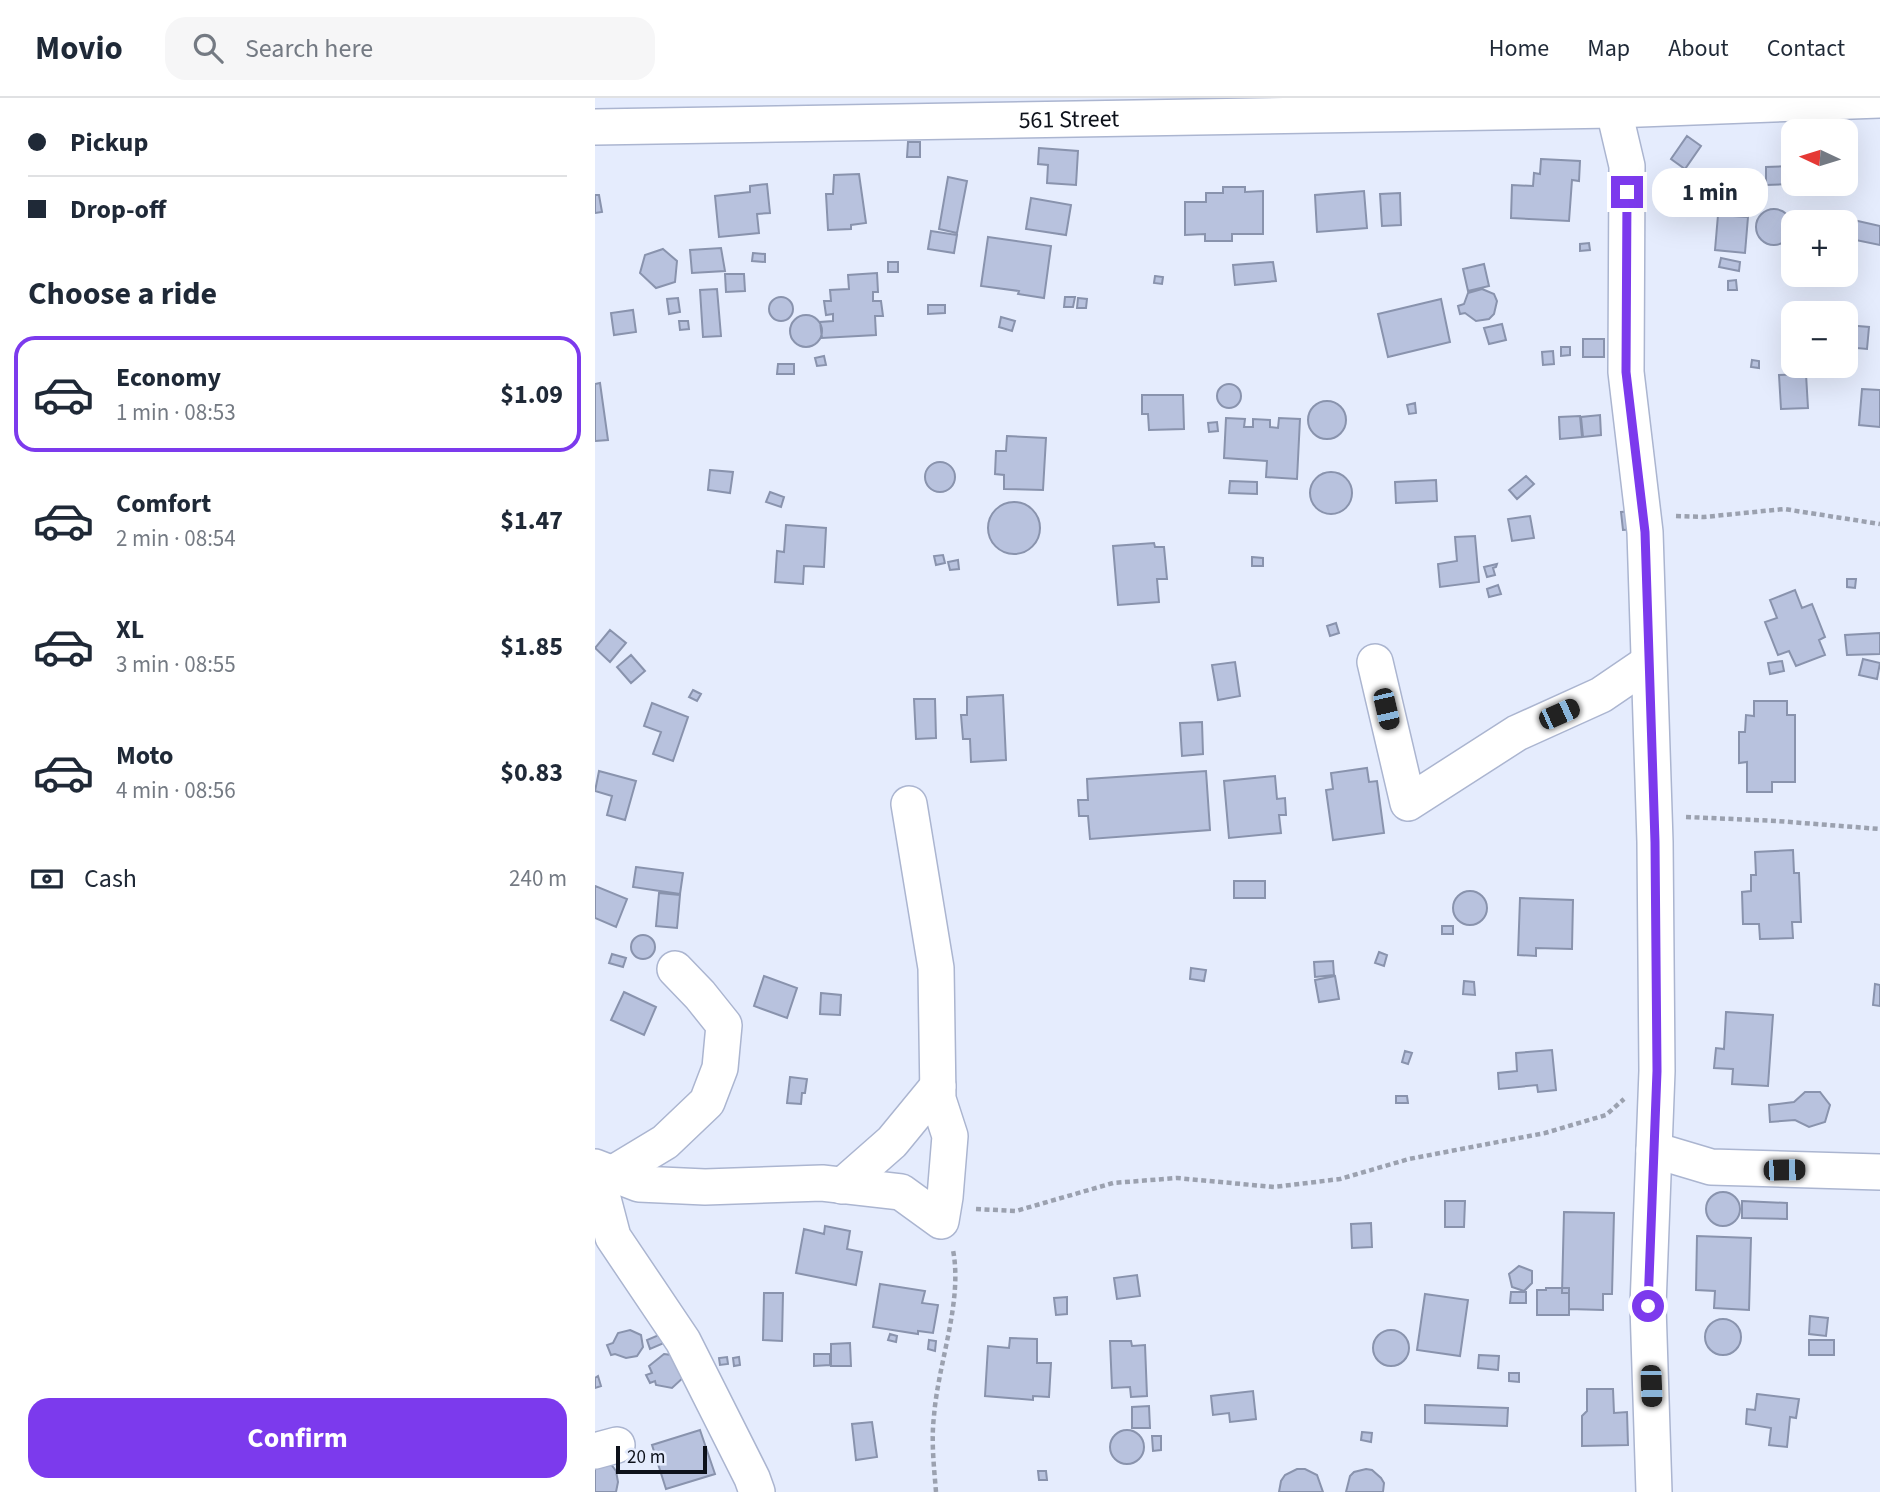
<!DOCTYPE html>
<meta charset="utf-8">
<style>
:root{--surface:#fff;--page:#f6f6f7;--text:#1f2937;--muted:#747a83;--line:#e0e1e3;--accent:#7c3aed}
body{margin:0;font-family:"Source Sans 3",sans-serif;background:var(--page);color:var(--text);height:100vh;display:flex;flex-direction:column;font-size:26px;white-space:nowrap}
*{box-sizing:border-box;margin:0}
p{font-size:23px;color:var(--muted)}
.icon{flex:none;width:38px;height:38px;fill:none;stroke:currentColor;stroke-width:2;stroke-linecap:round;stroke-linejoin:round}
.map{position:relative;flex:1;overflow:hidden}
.sheet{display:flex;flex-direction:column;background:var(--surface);width:595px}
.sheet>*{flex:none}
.top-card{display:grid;align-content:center;height:154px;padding:0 28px;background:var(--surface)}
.needle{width:46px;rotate:274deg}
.controls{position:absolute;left:1186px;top:21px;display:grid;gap:14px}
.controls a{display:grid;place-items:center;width:77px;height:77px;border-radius:14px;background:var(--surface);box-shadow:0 7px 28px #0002;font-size:35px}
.scale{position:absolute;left:21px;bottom:18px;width:91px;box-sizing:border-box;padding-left:7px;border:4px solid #0d111a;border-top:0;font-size:19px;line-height:24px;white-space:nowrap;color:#0d111a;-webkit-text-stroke:5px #e5ecfd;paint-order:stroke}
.end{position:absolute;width:32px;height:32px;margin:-16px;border:9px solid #7c3aed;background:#fff;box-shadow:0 0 0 4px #fff}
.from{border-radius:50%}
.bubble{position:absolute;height:49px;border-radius:21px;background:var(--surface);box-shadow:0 7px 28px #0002;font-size:23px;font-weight:700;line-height:49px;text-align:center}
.car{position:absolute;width:21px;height:42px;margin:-21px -10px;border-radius:9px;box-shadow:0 0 5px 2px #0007;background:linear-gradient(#222 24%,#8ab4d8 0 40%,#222 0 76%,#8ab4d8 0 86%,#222 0)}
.top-card b{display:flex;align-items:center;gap:24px;height:66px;font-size:26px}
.top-card b+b{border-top:2px solid var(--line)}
.top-card i{width:18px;height:18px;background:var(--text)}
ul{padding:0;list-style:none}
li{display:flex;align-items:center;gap:21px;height:116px;margin:0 14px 10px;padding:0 14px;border:4px solid transparent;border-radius:21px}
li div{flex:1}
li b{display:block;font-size:26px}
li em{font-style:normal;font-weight:700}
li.selected{border-color:var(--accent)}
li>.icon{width:63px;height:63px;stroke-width:1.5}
h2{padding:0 28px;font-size:32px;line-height:84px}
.pay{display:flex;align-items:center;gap:18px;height:77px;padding:0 28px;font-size:26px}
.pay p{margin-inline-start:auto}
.primary-button{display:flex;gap:14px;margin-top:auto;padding:14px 28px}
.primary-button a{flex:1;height:80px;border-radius:21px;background:var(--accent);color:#fff;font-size:28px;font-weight:700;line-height:80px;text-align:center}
header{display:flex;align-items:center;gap:42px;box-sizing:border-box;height:98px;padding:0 35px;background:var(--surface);border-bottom:2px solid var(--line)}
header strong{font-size:33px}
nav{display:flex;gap:38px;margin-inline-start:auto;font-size:24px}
.search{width:490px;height:63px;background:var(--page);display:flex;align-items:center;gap:18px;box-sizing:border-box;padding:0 24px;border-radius:21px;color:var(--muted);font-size:26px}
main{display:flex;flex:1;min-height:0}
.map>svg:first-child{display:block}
.building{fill:#b8c2de;stroke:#8993ad;stroke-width:2}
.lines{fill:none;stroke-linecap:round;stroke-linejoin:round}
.street-casing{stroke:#abb5d0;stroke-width:38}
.path{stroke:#9ba1af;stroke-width:4.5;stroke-dasharray:5 3.5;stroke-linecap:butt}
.street{stroke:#fff;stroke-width:35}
.route{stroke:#7c3aed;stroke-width:9}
.labels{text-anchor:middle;stroke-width:5;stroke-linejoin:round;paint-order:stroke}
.street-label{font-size:24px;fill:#0d111a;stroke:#e5ecfd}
</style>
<header>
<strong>Movio</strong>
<div class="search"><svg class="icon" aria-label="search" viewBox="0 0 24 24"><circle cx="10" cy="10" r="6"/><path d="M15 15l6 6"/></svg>Search here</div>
<nav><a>Home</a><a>Map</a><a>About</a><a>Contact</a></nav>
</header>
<main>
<section class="sheet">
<div class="top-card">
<b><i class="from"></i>Pickup</b>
<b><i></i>Drop-off</b>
</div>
<h2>Choose a ride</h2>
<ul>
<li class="selected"><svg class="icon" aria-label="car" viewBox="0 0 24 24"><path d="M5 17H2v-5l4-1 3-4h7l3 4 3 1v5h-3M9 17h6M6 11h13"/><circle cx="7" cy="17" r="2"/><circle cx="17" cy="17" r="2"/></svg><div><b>Economy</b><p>1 min · 08:53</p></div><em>$1.09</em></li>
<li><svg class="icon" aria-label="car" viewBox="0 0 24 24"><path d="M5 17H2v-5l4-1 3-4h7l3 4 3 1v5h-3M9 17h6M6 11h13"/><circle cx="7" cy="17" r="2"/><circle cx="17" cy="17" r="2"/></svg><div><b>Comfort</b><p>2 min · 08:54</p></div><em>$1.47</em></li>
<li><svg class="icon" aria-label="car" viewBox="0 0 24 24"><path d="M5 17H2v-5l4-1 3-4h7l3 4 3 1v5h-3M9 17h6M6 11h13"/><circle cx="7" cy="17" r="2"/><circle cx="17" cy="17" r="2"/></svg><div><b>XL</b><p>3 min · 08:55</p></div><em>$1.85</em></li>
<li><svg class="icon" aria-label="car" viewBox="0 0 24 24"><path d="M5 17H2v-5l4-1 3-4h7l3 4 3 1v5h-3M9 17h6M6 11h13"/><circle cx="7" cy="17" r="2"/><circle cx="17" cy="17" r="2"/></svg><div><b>Moto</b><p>4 min · 08:56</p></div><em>$0.83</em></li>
</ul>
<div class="pay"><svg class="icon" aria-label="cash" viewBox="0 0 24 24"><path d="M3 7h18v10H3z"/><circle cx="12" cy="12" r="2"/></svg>Cash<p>240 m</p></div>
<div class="primary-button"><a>Confirm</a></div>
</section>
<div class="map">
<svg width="1285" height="1394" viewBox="0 0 1285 1394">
<rect width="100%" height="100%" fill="#e5ecfd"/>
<path class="building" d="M1092,38l14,10 -16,23 -14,-10z
M313,44h12v15h-13z
M444,50l39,3 -2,34 -29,-2 1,-18 -10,-1z
M946,61l39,2 -1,20 -7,-1 -3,41 -58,-3 1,-33 21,1 1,-13 6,1z
M1194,68v18l-23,1v-18z
M264,76l7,49 -15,2v4l-23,1 -2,-36h7l1,-19z
M353,79l19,4 -10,52 -18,-4z
M172,86l3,29 -13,1 2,19 -40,4 -4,-41 35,-4v-6z
M628,89h22v5l18,-1v43h-31v7h-27v-7l-20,1v-33h21v-9h17z
M769,93l3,37 -50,4 -2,-37z
M805,95l1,32 -19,1 -2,-32z
M0,97h4l3,17 -7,1z
M436,100l40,7 -5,30 -40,-6z
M1161 129a18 18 0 1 1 36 0a18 18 0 1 1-36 0Z
M1123,117l30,2 -3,36 -30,-3z
M1254,121l31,7v19l-34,-7z
M336,133l26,4 -3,18 -26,-4z
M393,139l63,9 -7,52 -26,-4 1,-3 -38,-5z
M994,145l1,7 -10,1v-7z
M126,150l4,23 -33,2 -2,-23z
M68,151l14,12 -2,21 -19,6 -16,-15 5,-18z
M158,155l12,1v8l-13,-1z
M1251,155h8v12h-8z
M1126,160l19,4 -1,9 -20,-4z
M293,164h10v10h-10z
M678,164l3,19 -41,4 -2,-20z
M889,166l5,22 -21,5 -5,-22z
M282,175l1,19h-5v9h8l2,15h-8l1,19 -54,3 -2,-16 13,-1v-7l-7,1 -2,-14h7l-1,-11 19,-1 -1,-14z
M130,176h19l1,17 -19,1z
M1201,177h16l-2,5z
M560,178l8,1 -1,7 -8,-1z
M1141,182l1,10h-9v-9z
M122,191l4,47 -18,1 -3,-47z
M887,191l12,5 3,7 -3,13 -5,5 -13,2 -11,-8 -5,1 -2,-8 6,-2 4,-11z
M470,199h10l-2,10h-9z
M174 211a12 12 0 1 1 24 0a12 12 0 1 1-24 0Z
M83,200l2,14 -11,2 -2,-15z
M483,200l9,1 -1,9h-9z
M846,201l9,43 -62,15 -10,-43z
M333,207h17v8l-17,1z
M38,212l3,22 -22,3 -3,-22z
M195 233a16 16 0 1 1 32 0a16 16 0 1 1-32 0Z
M406,219l14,4 -3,10 -13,-4z
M84,223h9l1,8 -9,1z
M907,226l4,16 -17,4 -5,-16z
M1251,227l23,2 -2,22 -21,-2z
M988,241h21v18h-21z
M966,249h9v8l-9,1z
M958,253l1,13 -11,1 -1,-13z
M229,258l2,9 -9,1 -2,-8z
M1157,262l7,1v7l-8,-1z
M183,266h16v10h-17z
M1211,276l2,34 -27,1 -2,-34z
M5,285l8,57 -13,1v-57z
M622 298a12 12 0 1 1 24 0a12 12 0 1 1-24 0Z
M1267,291l18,1v37l-21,-2z
M547,297h41l1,34 -35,1 -1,-16h-6z
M713 322a19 19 0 1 1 38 0a19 19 0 1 1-38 0Z
M820,305l1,10 -7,1 -2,-9z
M1005,317l1,20 -18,2 -2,-20z
M985,318l2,21 -22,2 -1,-22z
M631,320l19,1 -1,8h9v-8l17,1v7l8,1 1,-10 21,1 -3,60 -31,-2 1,-16 -43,-3z
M622,324l1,9 -9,1 -1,-9z
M412,338l39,2 -3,52 -39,-1v-14l-9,-1 1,-23h10z
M330 379a15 15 0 1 1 30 0a15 15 0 1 1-30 0Z
M115,372l23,2 -3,21 -22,-3z
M715 395a21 21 0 1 1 42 0a21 21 0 1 1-42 0Z
M931,378l8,8 -17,15 -8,-9z
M841,382l1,21 -41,2 -1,-21z
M635,383l27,1v12l-28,-1z
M175,394l14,5 -3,10 -15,-5z
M393 430a26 26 0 1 1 52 0a26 26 0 1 1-52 0Z
M1042,413l1,18 -15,1 -2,-18z
M935,418l4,22 -22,3 -4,-22z
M191,427l40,3 -2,39 -20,-1 -1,18 -28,-2 2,-31 7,1z
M880,438l4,46 -39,5 -2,-23 19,-3 -2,-24z
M559,445l1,4h9l3,32h-10l2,23 -41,3 -5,-59z
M348,457l2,8 -9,2 -2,-9z
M657,459l11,1v8h-11z
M363,462l1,9 -9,1 -2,-8z
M902,466l-1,3 -3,1 2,7 -8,2 -3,-10z
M1252,481h9l-1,9 -8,-1z
M903,487l3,9 -12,3 -2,-8z
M1200,492l7,18 10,-4 13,33 -6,3 6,15 -29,11 -7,-15 -11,4 -13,-33 12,-4 -7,-18z
M741,525l3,10 -9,3 -3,-10z
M15,532l16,13 -16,19 -15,-14z
M1285,535v21l-33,1 -2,-20z
M36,557l14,16 -14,12 -14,-16z
M1268,561l17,4 -3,16 -18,-4z
M1187,563l2,10 -14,3 -2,-11z
M640,564l5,34 -22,4 -6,-35z
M98,592l8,4 -4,7 -8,-4z
M408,597l3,65 -35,2 -1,-23h-7l-2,-24h6v-18z
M319,601h21l1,39 -20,1z
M1159,603h33v14h8v67h-23v10h-25v-30l-8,1v-31h6l1,-17 8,1z
M57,605l36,14 -15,44 -20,-7 8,-22 -17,-6z
M607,624l1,32 -21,2 -2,-33z
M772,670l2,14 8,-1 7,52 -51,7 -7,-50 7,-1 -2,-16z
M4,673l37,10 -11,39 -18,-5 5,-19 -17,-5z
M611,673l4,59 -120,9 -2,-23h-9l-1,-16h10l-1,-21z
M680,678l2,23 8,-1 1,17h-7l2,18 -52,5 -5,-57z
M1198,752l1,23h5l2,49h-9l1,16 -33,1 -1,-15h-16l-1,-32 9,-1v-16h5l-1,-23z
M41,769l47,6 -3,21 -47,-7z
M639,783h31v17h-31z
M0,788l32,13 -11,28 -21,-9z
M858 810a17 17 0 1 1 34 0a17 17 0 1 1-34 0Z
M64,795l21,2 -3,33 -21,-2z
M925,800l53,2 -1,49 -36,-1v8l-18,-1z
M847,828h11v8h-11z
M36 849a12 12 0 1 1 24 0a12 12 0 1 1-24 0Z
M784,854l8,3 -3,11 -9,-3z
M17,856l14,4 -3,9 -14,-4z
M738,863l1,14 -19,2 -1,-15z
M596,870l15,2 -2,11 -14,-2z
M169,878l33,12 -10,30 -33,-12z
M740,878l4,23 -20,3 -4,-22z
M869,883l10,1 1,13 -12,-1z
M1280,886l5,1v21l-7,-1z
M29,894l32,15 -12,28 -33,-15z
M226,895l20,2 -1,20 -20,-1z
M1131,914l47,3 -5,71 -36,-2 1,-15 -19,-1 2,-20 8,1z
M957,952l4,40 -18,2 -1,-7 -38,4 -1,-16 19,-2 -1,-18z
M810,953l7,2 -4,11 -6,-2z
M195,979l17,2 -2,14h-3l-1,11 -14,-1z
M1210,994h15l10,13 -5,17 -16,5 -14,-7 -25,2 -1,-17 25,-3z
M801,998h11l1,7h-12z
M1111 1111a17 17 0 1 1 34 0a17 17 0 1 1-34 0Z
M850,1103h20l-1,26h-19z
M1147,1103l45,2v16l-45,-1z
M969,1114l50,1 -2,81h-9v16l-34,-1v-16h-7z
M776,1125l1,24 -20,1 -1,-24z
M230,1128l25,5 -3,18 15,3 -6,33 -60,-12 8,-44 20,5z
M1102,1138l54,2 -2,72 -35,-2 1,-17 -19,-1z
M924,1168l13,5v12l-8,8 -12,-4 -3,-13z
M542,1177l3,21 -23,3 -3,-21z
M285,1186l45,7 -3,12 16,2 -5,28 -15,-2v3l-45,-7z
M951,1190h23v27h-32v-25h9z
M916,1194h15v11h-16z
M169,1195h19l-1,48 -19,-1z
M830,1196l43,6 -8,56 -43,-6z
M472,1199v17l-11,1 -2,-17z
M1215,1218l18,2 -2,18 -17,-2z
M1110 1239a18 18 0 1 1 36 0a18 18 0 1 1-36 0Z
M778 1250a18 18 0 1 1 36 0a18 18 0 1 1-36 0Z
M35,1232l11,5 2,12 -6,9 -11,2 -11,-4 -4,1 -4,-10 6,-2 5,-10z
M66,1236l3,9 -14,6 -3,-9z
M295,1236l7,2 -1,6 -8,-2z
M415,1240l27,1v24h14l-2,34 -16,-1v4l-48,-4 3,-50 21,2z
M334,1242l7,1 -1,10 -7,-2z
M1214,1242h25v15h-25z
M515,1243h21l1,5 13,-1 2,51 -16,1 -1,-10 -18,1z
M255,1245l1,23h-20v-22z
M69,1256l15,2 6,20 -13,12 -16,-3 -1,-4 -5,2 -4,-8 6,-2 -3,-7z
M219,1256h16v11l-16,1z
M884,1257l20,1 -1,14 -20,-2z
M132,1259l1,7 -8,1 -1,-7z
M144,1259l1,8 -6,1 -1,-8z
M914,1275h10v9l-10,-1z
M3,1278l3,10 -6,2v-10z
M992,1291h26l1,24 13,-1 1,33 -46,1v-30l5,-5z
M658,1293l3,28 -26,3 -1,-9 -16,2 -2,-19z
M1162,1296l42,5 -3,19 -6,-1 -3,30 -18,-2 2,-17 -25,-4 1,-15 8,1z
M830,1307l83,3 -1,18 -82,-3z
M554,1308l1,22h-18v-21z
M277,1324l5,35 -21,3 -4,-36z
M105,1332l15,44 -49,15 -14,-44z
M515 1349a17 17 0 1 1 34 0a17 17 0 1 1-34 0Z
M767,1334l10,1 -1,9 -10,-2z
M557,1338h9v14l-8,1z
M0,1357l15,8 6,8 2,11 -2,10h-21z
M702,1371h8l12,6 6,17h-44l2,-11 4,-6z
M771,1371l6,1 9,8 3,5 -1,9h-37l4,-16 4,-4z
M443,1373h8l1,9h-8z"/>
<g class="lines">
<g class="street-casing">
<g id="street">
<path d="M1016,0l16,68 -1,206 19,160 10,310 2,229 -9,235 6,186"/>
<path id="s1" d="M0,29l1019,-17 266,-10"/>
<path d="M780,564l33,141 109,-70 84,-38 47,-32"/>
<path d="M1059,1052l57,17 169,5"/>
<path d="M0,1069l44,17 66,3 117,-4 79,9 40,29 4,-24 5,-61 -12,-37 -2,-131 -27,-164"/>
<path d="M0,1070l18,69 70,104 69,137 5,14"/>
<path d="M17,1076l53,-32 42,-40 13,-34 4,-43 -24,-30 -25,-26"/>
<path d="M247,1088l50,-44 46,-56"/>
<path d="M0,1353l22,-6"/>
</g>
</g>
<path class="path" d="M1081,418l28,1 80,-8 96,15
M1091,719l91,4 103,8
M381,1111l40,2 97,-28 64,-5 97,9 66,-8 69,-20 136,-26 61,-18 18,-16
M341,1394c-2,-25 -5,-51 -2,-76 4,-53 29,-114 19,-166"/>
<use href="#street" class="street"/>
</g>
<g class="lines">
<path class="route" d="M1032,94l-1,180 19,160 10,310 2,229 -9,235"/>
</g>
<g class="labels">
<g class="street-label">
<text dy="8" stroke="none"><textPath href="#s1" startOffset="474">561 Street</textPath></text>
</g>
</g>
</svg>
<div class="controls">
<a><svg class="needle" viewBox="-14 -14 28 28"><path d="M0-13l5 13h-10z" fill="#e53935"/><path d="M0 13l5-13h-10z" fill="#747a83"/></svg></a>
<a>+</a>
<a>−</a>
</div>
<div class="scale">20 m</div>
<i class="end from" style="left:1053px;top:1208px"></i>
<i class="end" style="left:1032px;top:94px"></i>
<div class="bubble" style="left:1057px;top:70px;width:116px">1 min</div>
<i class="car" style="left:791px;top:611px;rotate:167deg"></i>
<i class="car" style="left:964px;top:616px;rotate:66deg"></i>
<i class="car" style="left:1189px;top:1072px;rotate:89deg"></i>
<i class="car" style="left:1056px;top:1288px;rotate:178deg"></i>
</div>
</main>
